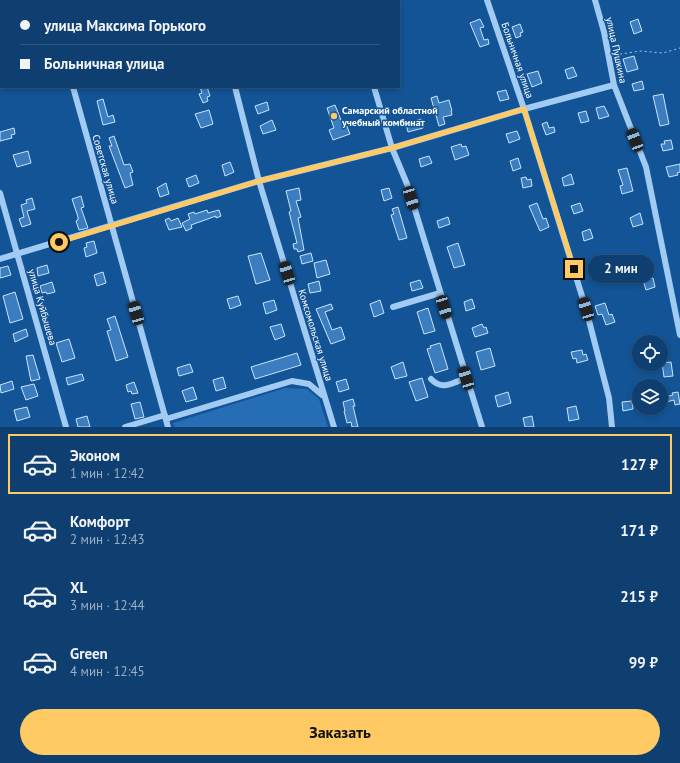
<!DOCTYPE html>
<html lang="ru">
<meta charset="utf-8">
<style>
:root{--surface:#0e3f70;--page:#174675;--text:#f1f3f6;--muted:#9bafc3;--line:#2e5883;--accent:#ffc964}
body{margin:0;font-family:"PT Sans",sans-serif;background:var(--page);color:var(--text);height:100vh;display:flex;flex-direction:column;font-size:15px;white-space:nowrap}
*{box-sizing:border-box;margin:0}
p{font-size:13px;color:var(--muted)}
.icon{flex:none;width:22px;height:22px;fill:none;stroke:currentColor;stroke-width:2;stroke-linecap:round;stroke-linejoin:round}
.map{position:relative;height:427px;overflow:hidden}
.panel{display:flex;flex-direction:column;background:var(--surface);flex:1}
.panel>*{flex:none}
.guide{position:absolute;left:0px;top:0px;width:400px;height:88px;box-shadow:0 2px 6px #0003,0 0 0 1px var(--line);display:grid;align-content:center;height:88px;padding:0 20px;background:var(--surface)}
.fabs{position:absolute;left:632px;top:335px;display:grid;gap:8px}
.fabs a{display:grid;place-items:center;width:36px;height:36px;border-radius:50%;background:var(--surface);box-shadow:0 2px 6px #0003,0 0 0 1px var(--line);font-size:20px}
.end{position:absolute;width:18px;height:18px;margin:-9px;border:5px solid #ffc964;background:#111;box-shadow:0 0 0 2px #111}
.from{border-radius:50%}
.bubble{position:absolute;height:28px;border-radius:14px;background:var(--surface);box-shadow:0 2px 6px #0003,0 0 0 1px var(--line);font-size:13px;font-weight:700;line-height:28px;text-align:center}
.car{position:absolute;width:12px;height:24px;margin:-12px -6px;border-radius:5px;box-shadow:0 0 3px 1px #0007;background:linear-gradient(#222 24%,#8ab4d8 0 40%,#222 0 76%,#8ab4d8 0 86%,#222 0)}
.guide b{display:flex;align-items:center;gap:14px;height:38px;font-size:15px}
.guide b+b{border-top:1px solid var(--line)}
.guide i{width:10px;height:10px;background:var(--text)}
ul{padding:7px 0 0;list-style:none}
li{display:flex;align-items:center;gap:12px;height:60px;margin:0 8px 6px;padding:0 12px;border:2px solid transparent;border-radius:0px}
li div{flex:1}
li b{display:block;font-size:15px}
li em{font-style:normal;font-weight:700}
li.active{border-color:var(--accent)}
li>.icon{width:36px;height:36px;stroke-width:1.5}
.action{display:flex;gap:8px;margin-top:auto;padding:8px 20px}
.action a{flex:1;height:46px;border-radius:24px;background:var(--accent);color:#111;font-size:16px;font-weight:700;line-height:46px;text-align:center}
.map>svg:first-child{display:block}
.green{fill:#256eb5}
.building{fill:#3b7dbe;stroke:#cae4fd}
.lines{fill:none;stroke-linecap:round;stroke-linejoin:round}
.path{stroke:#a2cbf3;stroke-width:1;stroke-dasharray:2 3;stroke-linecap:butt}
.minor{stroke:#a2cbf3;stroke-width:6}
.route{stroke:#ffc964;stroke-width:5}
.poi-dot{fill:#ffc964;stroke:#135496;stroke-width:1.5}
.labels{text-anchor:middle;stroke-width:3;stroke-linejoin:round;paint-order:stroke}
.street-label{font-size:10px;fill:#fff;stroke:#135496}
.poi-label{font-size:10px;font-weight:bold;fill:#fff;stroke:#135496;text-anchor:start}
</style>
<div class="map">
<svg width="680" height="427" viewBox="0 0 680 427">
<rect width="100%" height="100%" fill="#135496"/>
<path class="green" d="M285,388l22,1 12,10 9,28h-154l-1,-4z"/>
<path class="building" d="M480,19l4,8 -4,1 4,12 4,-1 1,5 -9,3 -10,-24z
M638,19l4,12 -8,3 -4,-12z
M520,24l3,8 -3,1 1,3 -5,2 -4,-11z
M634,56l4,13 -11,3 -4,-13z
M573,67l4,9 -9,3 -3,-9z
M538,71l4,12 -10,4 -5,-13z
M642,81l2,8 -10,2 -2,-7z
M200,87h7l3,9 -3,1 1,4 -5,2 -4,-9 3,-1z
M506,90l3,9 -9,2 -3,-9z
M663,94l6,30 -9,2 -7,-30z
M437,96l2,7 10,-3 3,11h-1l1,4 -9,2 2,7 -6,2 -8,-28z
M103,99l5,18 5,-2 2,7 -12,3 -6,-24z
M267,102l2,8 -11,4 -3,-8z
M335,105l8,20 3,-1 4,10 -17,6 -4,-10 5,-2 -7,-20z
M604,106l5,10 -10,3 -3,-11z
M209,110l4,14 -12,4 -6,-14z
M586,111l3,10 -8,2 -3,-10z
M421,119l2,9 -15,4 -2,-8z
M272,120l4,10 -13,4 -3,-8z
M547,122l2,6 5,-1 1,5 -9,3 -4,-11z
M14,128l1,6 -4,1 1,3 -12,3v-9z
M517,131l3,8 -11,4 -3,-9z
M114,136l10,29 6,-1 3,8 -3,1 3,12 -8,3 -16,-42h3l-3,-8z
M671,140l2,9 -10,2 -2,-7h4l-1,-3z
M461,144l1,3 4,-1 3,9 -14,5 -4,-13z
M28,151l3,12 -14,4 -4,-12z
M429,156l3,7 -11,4 -2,-8z
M518,158l3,10 -8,3 -3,-10z
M230,162l4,10 -9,4 -3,-11z
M680,164v8l-3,1 1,2 -9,2 -3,-10z
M627,168l6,23 -11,3 -2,-8 3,-1 -5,-15z
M571,174l3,10 -10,2 -2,-8z
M196,175l3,8 -10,4 -3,-8z
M526,177l1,3 4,-1 1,7 -9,2 -2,-10z
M166,183l3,11 -9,3 -3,-9z
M299,188l2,12 -5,1 5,16 -3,1 6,32 -6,2 -1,-3h-3l-1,-5 4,-1 -8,-31 2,-1 -5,-20z
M389,188l3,10 -8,3 -3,-11z
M81,196l3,11 -3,1 7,20 -9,2 -3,-9 2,-1v-3l-6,-18z
M32,198l3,11 -8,2 4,13 -9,3 -3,-8 5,-2 -3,-12 6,-2 -1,-3z
M537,203l6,16 3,-1 3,9 -9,4 -11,-25z
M580,203l3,8 -9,3 -3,-8z
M398,207l9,31 -8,2 -8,-25 3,-1 -2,-5z
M207,210l1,3 11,-3 2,6 -5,2v-2l-25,9 1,3 -6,3 -4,-8 8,-4 -2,-5 6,-2 1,2z
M640,213l3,11 -10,3 -3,-9z
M448,217l2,7 -11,4 -2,-7z
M169,218l2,3 7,-3 4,9 -13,3 -4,-10z
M590,229l3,9 -9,3 -2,-9z
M94,241l3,12 -11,4 -2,-9 3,-1 -1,-4z
M458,243l7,22 -11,3 -7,-21z
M261,253l9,27 -14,4 -8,-28z
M311,253l2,8 -11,3 -2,-8z
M601,259l3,8 -9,3 -1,-2h-2l-2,-5z
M326,260l4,14 -13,4 -3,-15z
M47,265l2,8 -11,3 -1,-8z
M8,266l3,9 -11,3v-10z
M103,272l3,11 -9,3 -3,-11z
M653,278l2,9 -9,3 -3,-10z
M420,280l3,8 -11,3 -2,-8z
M319,281l2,10 -11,2 -2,-9z
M52,282l3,10 -8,2 -1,-2 -4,1 -2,-7z
M15,292l8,27 -13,4 -7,-27z
M238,296l3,9 -11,4 -3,-10z
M472,299l3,9 -9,3 -2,-9z
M274,300l3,10 -11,4 -3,-11z
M380,300l4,13 -10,4 -4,-13z
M605,303l4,12 3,-1 3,8 -9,3 -4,-11 -4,1 -3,-9z
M331,304l2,5 -8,3 7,18 9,-3 4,12 -14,5 -15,-35z
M428,308l7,23 -11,3 -7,-22z
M115,316l13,41 -12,4 -9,-30 4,-1 -4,-11z
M281,324l4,12 -10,4 -5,-13z
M482,324l2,4 2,-1 2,6 -13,4 -3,-9z
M26,329l2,7 -13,6 -2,-8z
M69,339l6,19 -13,4 -6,-19z
M440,343l8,26 -13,4 -8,-24 4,-1 -1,-2z
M490,348l5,18 -14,4 -5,-18z
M582,350l1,5 3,-1 2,6 -11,3 -1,-5 -3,1 -2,-7z
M297,353l4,12 -46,14 -4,-12z
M33,355l7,24 -9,2 -5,-25z
M403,362l4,14 -12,3 -4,-12z
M671,362l2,14 -9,1 -2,-14z
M190,364l3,8 -14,4 -2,-8z
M82,374l2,6 -16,5 -2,-7z
M223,377l3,11 -10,3 -3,-11z
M422,378l6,19 -12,4 -7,-19z
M346,379l3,10 -10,3 -3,-10z
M12,381l2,8 -13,4 -1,-8z
M134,382l4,11 -6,1 -1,-3 -3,1 -2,-7z
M34,384l4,12 -12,4 -5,-13z
M193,387l4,12 -11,3 -4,-11z
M508,392l3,11 -13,4 -3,-11z
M678,392l2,12 -5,1 -1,-5 -8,2 -1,-5 8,-2 -1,-2z
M353,399l2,7h-2l5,21h-6l-1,-5 -4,1 -3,-12h1l-2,-9z
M632,401l1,8 -10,2 -1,-9z
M140,402l4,15 -9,2 -4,-15z
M576,406l3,13 -10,2 -2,-13z
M27,407l3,10 -13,4 -3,-11z
M87,416l3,11h-12l-2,-8z
M532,416l2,11h-9l-2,-9z"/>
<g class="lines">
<path class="path" d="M615,55l25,-4 23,2 17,-5"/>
<path class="minor" d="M48,0l1,1
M207,0v1
M347,0l1,1
M487,0l37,109 62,200 23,89 3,29
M595,0l9,32 10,53 32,82 34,168
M73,87l95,340
M235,87l24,94 75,246
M374,87l18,61 15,36 75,243
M0,193l66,234
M0,259l259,-78 133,-33 132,-39 90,-24
M393,307l47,-14
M431,379c11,12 22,4 35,-1
M166,419l126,-38 17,3 13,11
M125,427l40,-12"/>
</g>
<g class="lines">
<path class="route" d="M59,242l200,-61 133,-33 132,-39 50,160"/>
</g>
<circle class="poi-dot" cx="334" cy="116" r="4"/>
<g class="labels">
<g class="street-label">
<text transform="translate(617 50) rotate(78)" y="4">улица Пушкина</text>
<text transform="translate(518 60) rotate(71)" y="4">Больничная улица</text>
<text transform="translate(106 169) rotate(74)" y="4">Советская улица</text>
<text transform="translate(43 307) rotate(74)" y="4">улица Куйбышева</text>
<text transform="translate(316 335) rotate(73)" y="4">Комсомольская улица</text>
</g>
<g class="poi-label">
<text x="342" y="114">Самарский областной<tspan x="342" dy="12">учебный комбинат</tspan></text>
</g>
</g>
</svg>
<div class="fabs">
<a><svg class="icon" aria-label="locate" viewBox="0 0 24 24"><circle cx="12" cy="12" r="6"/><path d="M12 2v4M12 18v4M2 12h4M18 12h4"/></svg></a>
<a><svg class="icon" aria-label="layers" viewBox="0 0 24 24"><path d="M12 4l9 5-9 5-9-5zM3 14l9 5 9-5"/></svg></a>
</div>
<i class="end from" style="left:59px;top:242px"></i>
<i class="end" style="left:574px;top:269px"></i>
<div class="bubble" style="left:588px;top:255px;width:66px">2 мин</div>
<i class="car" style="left:635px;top:140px;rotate:339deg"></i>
<i class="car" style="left:411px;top:198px;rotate:163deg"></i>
<i class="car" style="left:287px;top:273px;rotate:343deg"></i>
<i class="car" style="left:444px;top:307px;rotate:163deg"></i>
<i class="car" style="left:586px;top:309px;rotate:343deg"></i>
<i class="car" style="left:136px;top:313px;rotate:344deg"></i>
<i class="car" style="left:466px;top:378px;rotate:343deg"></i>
<div class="guide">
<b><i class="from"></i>улица Максима Горького</b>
<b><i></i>Больничная улица</b>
</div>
</div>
<section class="panel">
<ul>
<li class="active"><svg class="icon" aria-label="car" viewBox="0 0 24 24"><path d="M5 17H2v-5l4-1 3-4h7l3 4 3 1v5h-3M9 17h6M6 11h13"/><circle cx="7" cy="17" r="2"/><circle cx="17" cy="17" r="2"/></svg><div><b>Эконом</b><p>1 мин · 12:42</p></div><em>127 ₽</em></li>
<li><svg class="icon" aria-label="car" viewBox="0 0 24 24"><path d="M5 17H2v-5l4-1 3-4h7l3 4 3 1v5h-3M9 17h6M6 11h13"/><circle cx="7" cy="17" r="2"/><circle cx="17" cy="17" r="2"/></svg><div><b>Комфорт</b><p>2 мин · 12:43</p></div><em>171 ₽</em></li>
<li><svg class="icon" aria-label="car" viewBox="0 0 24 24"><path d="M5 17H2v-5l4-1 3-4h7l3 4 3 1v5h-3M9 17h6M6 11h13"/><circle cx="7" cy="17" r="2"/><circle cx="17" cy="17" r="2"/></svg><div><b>XL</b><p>3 мин · 12:44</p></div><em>215 ₽</em></li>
<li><svg class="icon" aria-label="car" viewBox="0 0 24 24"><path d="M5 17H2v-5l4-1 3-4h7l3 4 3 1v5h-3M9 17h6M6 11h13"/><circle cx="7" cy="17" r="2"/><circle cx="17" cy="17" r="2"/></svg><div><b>Green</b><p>4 мин · 12:45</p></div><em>99 ₽</em></li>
</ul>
<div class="action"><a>Заказать</a></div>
</section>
